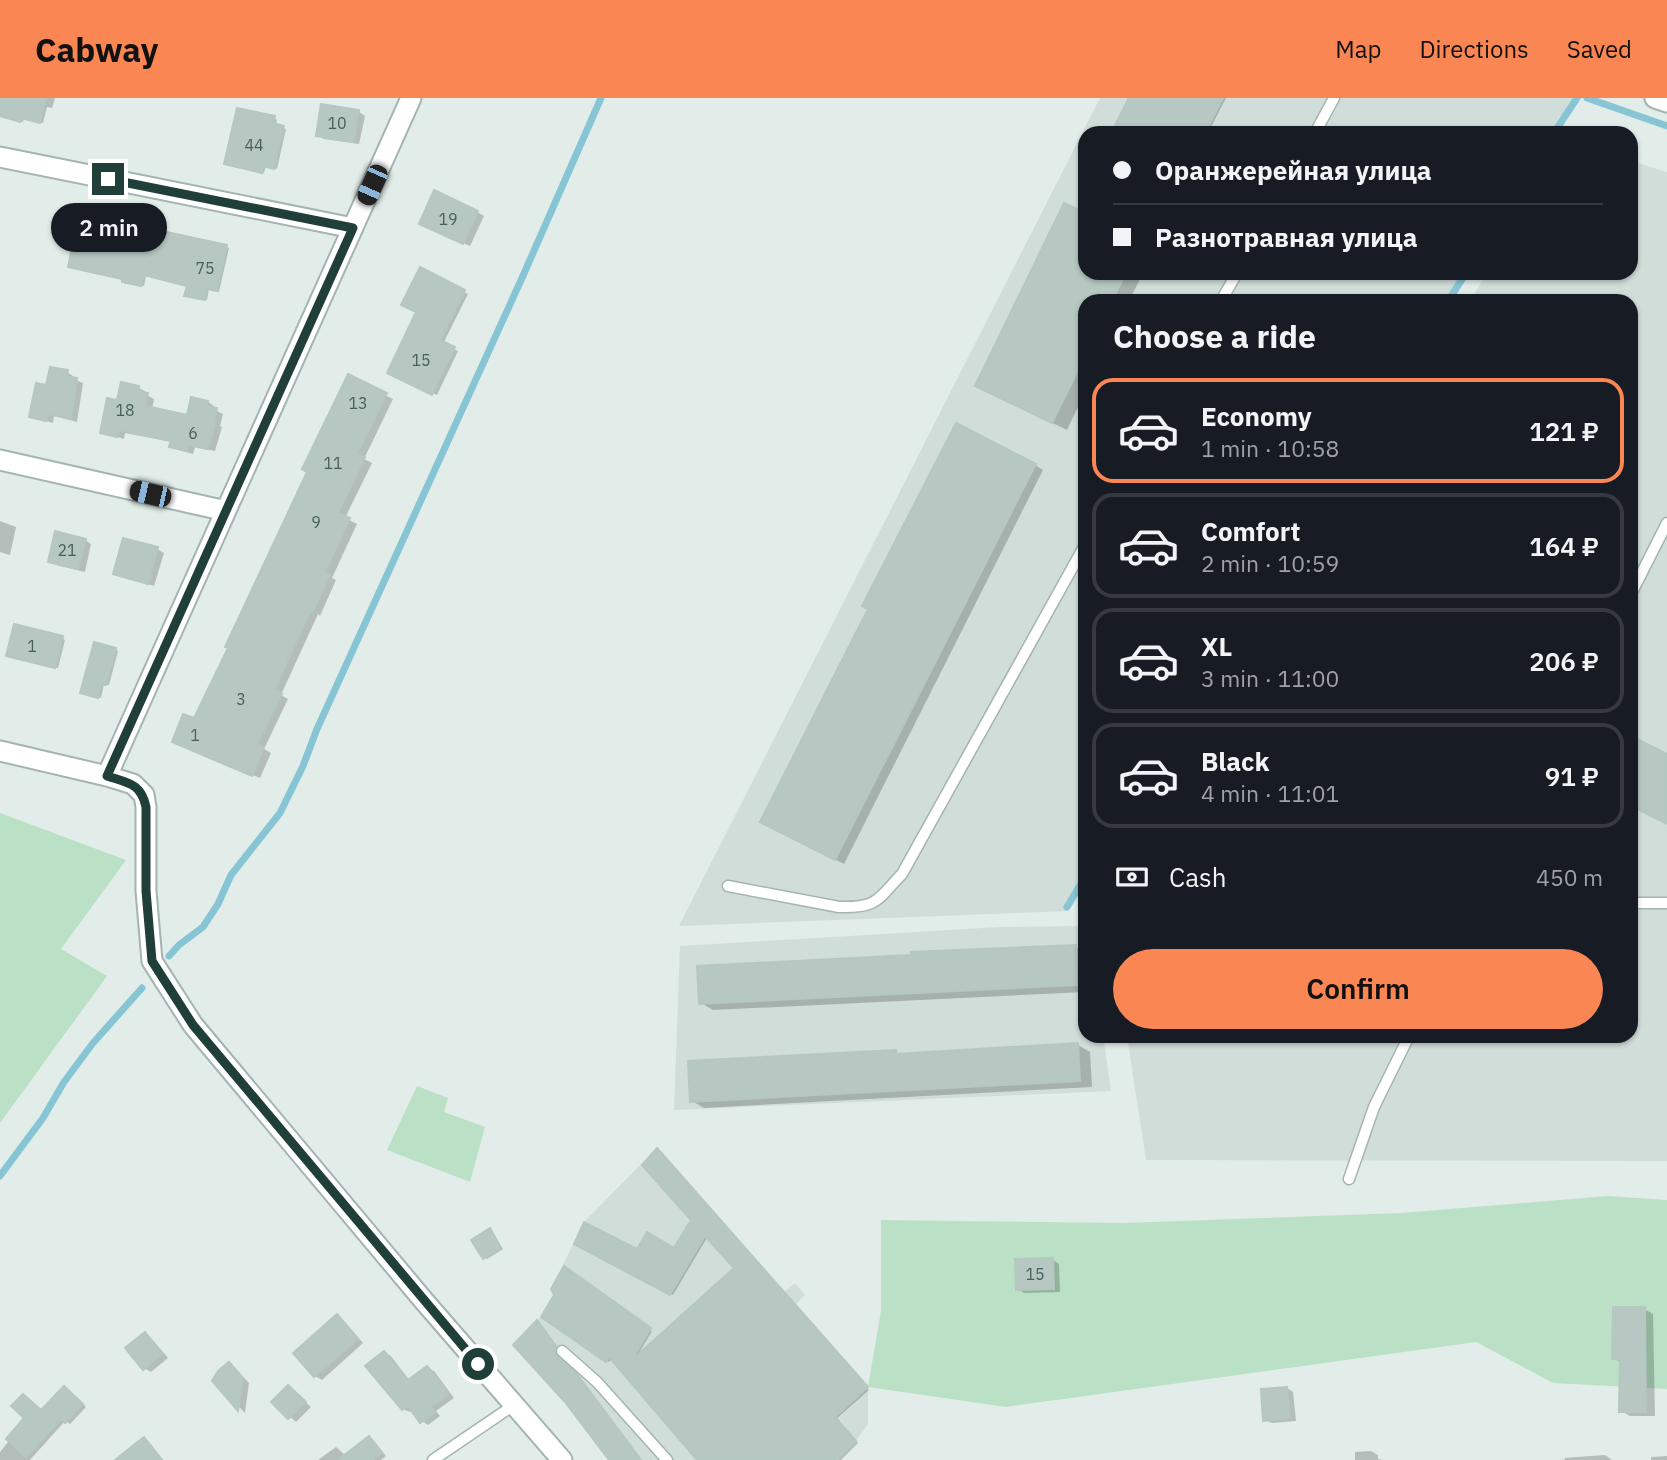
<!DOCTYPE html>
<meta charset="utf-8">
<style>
:root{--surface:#171b24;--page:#20242c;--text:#f1f3f6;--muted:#9ea1a6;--line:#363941;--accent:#fa8653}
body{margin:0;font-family:"IBM Plex Sans",sans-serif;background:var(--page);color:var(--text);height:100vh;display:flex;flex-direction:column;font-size:26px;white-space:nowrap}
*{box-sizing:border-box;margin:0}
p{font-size:23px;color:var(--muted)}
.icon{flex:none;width:38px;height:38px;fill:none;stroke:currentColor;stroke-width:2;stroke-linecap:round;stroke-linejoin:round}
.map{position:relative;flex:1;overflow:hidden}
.details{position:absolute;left:1078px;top:196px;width:560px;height:749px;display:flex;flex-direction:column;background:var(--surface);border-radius:21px;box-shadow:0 2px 5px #0004}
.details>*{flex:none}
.hud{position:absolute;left:1078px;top:28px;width:560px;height:154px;border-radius:21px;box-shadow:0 2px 5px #0004;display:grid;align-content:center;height:154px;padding:0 35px;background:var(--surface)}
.end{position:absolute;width:32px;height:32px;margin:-16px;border:9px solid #213f39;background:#fff;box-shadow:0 0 0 4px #fff}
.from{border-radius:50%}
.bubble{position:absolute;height:49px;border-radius:24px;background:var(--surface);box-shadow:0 2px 5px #0004;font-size:23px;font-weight:600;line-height:49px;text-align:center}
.car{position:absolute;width:21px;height:42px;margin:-21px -10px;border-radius:9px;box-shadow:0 0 5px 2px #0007;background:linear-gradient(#222 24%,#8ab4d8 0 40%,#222 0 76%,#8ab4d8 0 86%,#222 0)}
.hud b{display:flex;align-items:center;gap:24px;height:66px;font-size:26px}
.hud b+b{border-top:2px solid var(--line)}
.hud i{width:18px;height:18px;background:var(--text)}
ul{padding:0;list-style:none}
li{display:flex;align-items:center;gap:21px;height:105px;margin:0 14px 10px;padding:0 21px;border:4px solid var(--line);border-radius:21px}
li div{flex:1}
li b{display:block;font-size:26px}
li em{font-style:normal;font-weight:600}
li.on{border-color:var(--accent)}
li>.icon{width:63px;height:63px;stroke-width:1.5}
h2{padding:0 35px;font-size:32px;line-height:84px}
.pay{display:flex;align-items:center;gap:18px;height:77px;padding:0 35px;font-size:26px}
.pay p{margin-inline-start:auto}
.action{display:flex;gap:14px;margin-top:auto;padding:14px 35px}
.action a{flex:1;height:80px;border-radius:42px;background:var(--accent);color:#111;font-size:28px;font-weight:600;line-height:80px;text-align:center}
header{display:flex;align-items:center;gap:42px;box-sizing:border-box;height:98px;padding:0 35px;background:var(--accent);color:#111}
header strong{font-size:33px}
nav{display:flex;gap:38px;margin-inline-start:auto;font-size:24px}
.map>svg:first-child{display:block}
.built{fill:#d0ddd8}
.green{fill:#bae0c6}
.shadow{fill:#0003}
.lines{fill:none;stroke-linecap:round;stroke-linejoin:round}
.stream{stroke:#87c5d5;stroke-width:7}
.building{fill:#b7c8c2;stroke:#b4c7c0;stroke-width:2}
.lane-casing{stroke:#a4b5b1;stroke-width:13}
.street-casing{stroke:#a4b5b1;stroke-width:23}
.lane{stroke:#fff;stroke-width:10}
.street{stroke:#fff;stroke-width:19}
.route{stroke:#213f39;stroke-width:9}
.labels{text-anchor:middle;stroke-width:6;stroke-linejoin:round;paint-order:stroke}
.number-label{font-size:16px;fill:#46615b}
</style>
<header>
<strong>Cabway</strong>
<nav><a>Map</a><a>Directions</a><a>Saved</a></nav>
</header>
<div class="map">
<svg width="1667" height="1362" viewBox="0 0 1667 1362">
<rect width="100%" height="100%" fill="#e2ede9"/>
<path class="built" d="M1100,0h475l-22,35h-468v140h381l-18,28h-363v583l-17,27 -389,15z
M1631,63l36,11v989l-521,-1 -19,-124h504v-735h-161l17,-28h144z
M1085,828v110h18l8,55 -437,19 6,-164 320,-19z
M657,1050l127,144 11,-9 10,12 -10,10 73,82v37l-12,17 -19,19h-228l-44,-58 -52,-57 29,-30 12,-20 -3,-6 33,-67z"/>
<path class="green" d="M0,715l126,47 -65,89 46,27 -107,147z
M417,988l31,12 -4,14 41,15 -15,55 -83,-32z
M1608,1098l59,4v189l-114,-6 -77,-41 -470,65 -138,-20 13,-76v-91l243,3 277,-10z"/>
<path class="shadow" d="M0,0h55l-3,10 -5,-1 -4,16 -19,-5 -1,4 -19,-5 -4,-10z
M1131,0h95l-18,35h-95z
M238,12l36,8 3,2 -2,5 11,4 -9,40 -11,-3 -2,7 -36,-8z
M359,14l6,4 -6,28 -35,-5 -6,-4z
M477,114l7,4 -14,30 -43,-19z
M1085,117v58h58l-14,28h-44v91l-18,38 -76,-37z
M226,149l3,1 -10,44 -10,-3 -2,11 -18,-4 -1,-10 -42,-10 -2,10 -18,-3 -2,-4 -54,-13z
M421,171l47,25 -25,50 15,7 -21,44 -44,-20 25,-64z
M67,274l6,4v3l10,4 -6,39 -23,-6 -1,7 -22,-7 17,-29z
M349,279l44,22 -29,60 8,4 -27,55 12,6 -25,54 4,2 -16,36 -2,-2 -37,81 7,4 -24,50 7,4 -11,25 -79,-32 49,-98z
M138,290l7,3 -1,3 10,5 -2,10 36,8 20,-15 6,4 -1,3 10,5 -3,12 2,1 -7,24 -20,-4 -2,7 -15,-4 -7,-3 1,-5 -47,-9 -1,6 -22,-7 17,-30z
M1035,367l8,5 -199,394 -73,-38z
M0,423l16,6 -6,28 -10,-3z
M85,442l6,4 -6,28 -29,-7 -6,-4z
M157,451l7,4 -10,33 -39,-13z
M62,540l3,2 -7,28 -48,-11z
M115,551l3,2 -9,34 -5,-1 -3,14 -17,-4z
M1075,849l10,5v40l-372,18 -12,-7z
M1078,947l12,7 2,35 -388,21 -12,-7 203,-49 6,3z
M660,1054l209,238 -33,29 22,24 -17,17h-141l-88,-102 -3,4 -2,-2 -51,-65 9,-27 87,63 -15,25 99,-88 -28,-32 -35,59 -97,-52 62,8 36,-1 19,-30z
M490,1132l13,19 -16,10 -3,-2z
M1053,1162l6,4 1,28 -36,1 -6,-4z
M1644,1211l9,5 2,102h-25l-9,-5v-49l-8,-4z
M337,1218l6,4 20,23 -41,37 -7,-4 -20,-23z
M145,1236l6,4 17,20 -17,14 -7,-4z
M385,1255l6,3 19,25 17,-13 7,3 20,27 -18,13 4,5 -12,9 -6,-4 -9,-11 -3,2 -7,-3z
M229,1266l6,4 14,15 -4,30 -31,-32z
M288,1289l23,20 -15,15 -23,-20z
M1287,1290l6,4 3,29 -24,2 -7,-3z
M69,1293l17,16 -16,17 -5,-3 -35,39h-30v-8l27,-34 15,-7z
M369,1340l5,3 12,15 -5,4h-63l18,-13 10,9z
M144,1341l5,3 14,18h-43z
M1371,1353l7,4v4l6,1h-29v-8z
M1605,1357l7,5h-47l-1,-2z
M1667,1358v4h-16v-3z"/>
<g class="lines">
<path class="stream" d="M1587,0l80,28
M1554,35l23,-35
M1448,203l18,-28
M1067,809l18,-30
M169,858l10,-11 24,-18 15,-23 13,-29 49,-62 23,-47 14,-37 205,-451 79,-180
M0,1078l43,-58 21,-36 29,-39 49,-55"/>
</g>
<path class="building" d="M0,0h46l-6,25 -19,-5 -1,4 -20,-6z
M1129,0h94l-18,35h-94z
M321,6l38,6 -5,32 -38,-6z
M237,10l38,8 -2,7 11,3 -10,43 -11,-3 -1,7 -38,-9z
M434,92l44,21 -15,33 -44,-20z
M1064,105l21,10v60h41l-14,28h-27v55l-33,67 -77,-37z
M78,121l55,11 1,-5 93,20 -10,46 -10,-2 -2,11 -21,-4 3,-10 -43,-11 -3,11 -19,-4v-3l-54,-12z
M420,169l45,23 -25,50 15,7 -23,48 -45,-22 29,-61 -15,-7z
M50,269l18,3 -1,6 10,2 -6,41 -23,-5 -2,7 -17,-4 7,-34 10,2z
M348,276l39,19 -30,61 8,3 -27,56 12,5 -25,54 5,3 -18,38 -2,-1 -36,78 8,4 -25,50 7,3 -12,29 -80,-34 11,-28 11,4 34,-70 -3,-1 82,-175 -5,-3z
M121,284l18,4 -1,5 10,2 -2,13 41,9 4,-18 17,4 -1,5 10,2 -3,13h2l-8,28 -20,-4 -1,6 -18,-4 2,-6 -52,-11 -2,7 -17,-4 7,-35 10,2z
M956,325l80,41 -201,396 -75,-38 108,-213 -6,-3z
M55,433l31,8 -8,30 -30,-7z
M123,440l35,9 -10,37 -35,-10z
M14,526l49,12 -8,32 -49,-12z
M94,544l22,6 -10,37 -5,-1 -3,14 -18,-5z
M1631,638l36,18v70l-36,-18z
M1076,847l1,40 -378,19 -2,-38 214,-11v-3z
M1078,945l2,38 -390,21 -2,-41 208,-11v4z
M657,1050l211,239 -33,30 21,24 -19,19h-140l-88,-103 -3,5 -65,-45 13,-22 -3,-6 13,-23 87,62 -19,32 102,-92 -29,-32 -35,59 -96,-51 10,-22 53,27 10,-17 27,16 17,-28 -49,-55z
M490,1130l11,20 -18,11 -12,-19z
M1053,1160l1,31 -38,1 -1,-31z
M1613,1209h32l1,105h-27l1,-53h-8z
M337,1216l21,25 -44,38 -21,-24z
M537,1222l19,26 1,10 19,17 65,87h-32l-44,-58 -52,-57z
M145,1234l17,22 -19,16 -18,-22z
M384,1253l24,29 19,-14 22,28 -18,13 4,5 -15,11 -12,-17 -6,4 -37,-44z
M229,1264l14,16 -5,33 -26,-30 6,-10z
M288,1287l18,17 -18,17 -17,-17z
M64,1288l19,18 -18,19 -4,-4 -35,38 -20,-18 18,-21 -13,-12 12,-12 18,16z
M1287,1289l3,31 -27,3 -2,-32z
M369,1338l13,17 -10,7h-34z
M144,1339l18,23h-47z"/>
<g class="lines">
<g class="lane-casing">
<path id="lane" d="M1315,35l19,-35
M1221,203l16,-28
M1631,496l36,-71
M728,788l111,21c39,1 38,-7 63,-33l183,-329
M1631,805h36
M1349,1081l25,-72 35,-71
M562,1253l35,31 70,78
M433,1362l81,-55"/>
</g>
<g class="street-casing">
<path id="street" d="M1655,0l12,4
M0,59l353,71
M0,362l226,51
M0,653l107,25 26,8 11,11 2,12v84l6,70 41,64 231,276 138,159
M107,678l304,-678"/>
</g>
<use href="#lane" class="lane"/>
<use href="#street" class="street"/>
</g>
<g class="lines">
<path class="route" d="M108,81l245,49 -246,548c21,7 34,7 39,31v84l6,70 41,64 285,339"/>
</g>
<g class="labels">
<g class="number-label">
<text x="337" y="31">10</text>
<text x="254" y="53">44</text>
<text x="448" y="127">19</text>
<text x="205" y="176">75</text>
<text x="421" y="268">15</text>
<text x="358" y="311">13</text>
<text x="125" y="318">18</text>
<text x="193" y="341">6</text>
<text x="333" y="371">11</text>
<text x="316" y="430">9</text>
<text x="67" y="458">21</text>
<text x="32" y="554">1</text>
<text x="241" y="607">3</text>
<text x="195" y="643">1</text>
<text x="1035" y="1182">15</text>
</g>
</g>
</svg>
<i class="end from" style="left:478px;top:1266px"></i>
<i class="end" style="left:108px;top:81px"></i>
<div class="bubble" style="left:51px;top:105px;width:116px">2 min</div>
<i class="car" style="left:372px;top:87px;rotate:204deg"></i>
<i class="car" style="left:150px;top:396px;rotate:283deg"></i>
<div class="hud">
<b><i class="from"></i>Оранжерейная улица</b>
<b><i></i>Разнотравная улица</b>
</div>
<section class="details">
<h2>Choose a ride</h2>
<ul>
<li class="on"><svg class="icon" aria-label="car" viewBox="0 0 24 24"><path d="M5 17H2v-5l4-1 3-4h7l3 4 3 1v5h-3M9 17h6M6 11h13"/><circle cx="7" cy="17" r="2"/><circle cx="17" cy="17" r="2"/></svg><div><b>Economy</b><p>1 min · 10:58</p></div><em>121 ₽</em></li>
<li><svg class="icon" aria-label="car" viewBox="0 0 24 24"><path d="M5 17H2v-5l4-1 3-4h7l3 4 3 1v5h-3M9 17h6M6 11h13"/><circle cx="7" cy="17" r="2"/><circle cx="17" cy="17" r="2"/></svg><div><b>Comfort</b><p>2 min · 10:59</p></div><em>164 ₽</em></li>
<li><svg class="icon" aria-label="car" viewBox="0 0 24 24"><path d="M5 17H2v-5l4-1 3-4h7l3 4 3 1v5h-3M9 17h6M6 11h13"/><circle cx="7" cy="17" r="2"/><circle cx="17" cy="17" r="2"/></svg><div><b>XL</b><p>3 min · 11:00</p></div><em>206 ₽</em></li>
<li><svg class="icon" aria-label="car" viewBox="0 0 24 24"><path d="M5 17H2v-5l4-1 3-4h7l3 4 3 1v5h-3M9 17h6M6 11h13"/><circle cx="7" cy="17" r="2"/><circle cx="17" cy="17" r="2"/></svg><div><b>Black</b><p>4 min · 11:01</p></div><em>91 ₽</em></li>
</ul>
<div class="pay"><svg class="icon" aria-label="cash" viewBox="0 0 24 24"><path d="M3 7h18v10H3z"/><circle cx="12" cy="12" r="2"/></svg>Cash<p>450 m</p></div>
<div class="action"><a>Confirm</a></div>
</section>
</div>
